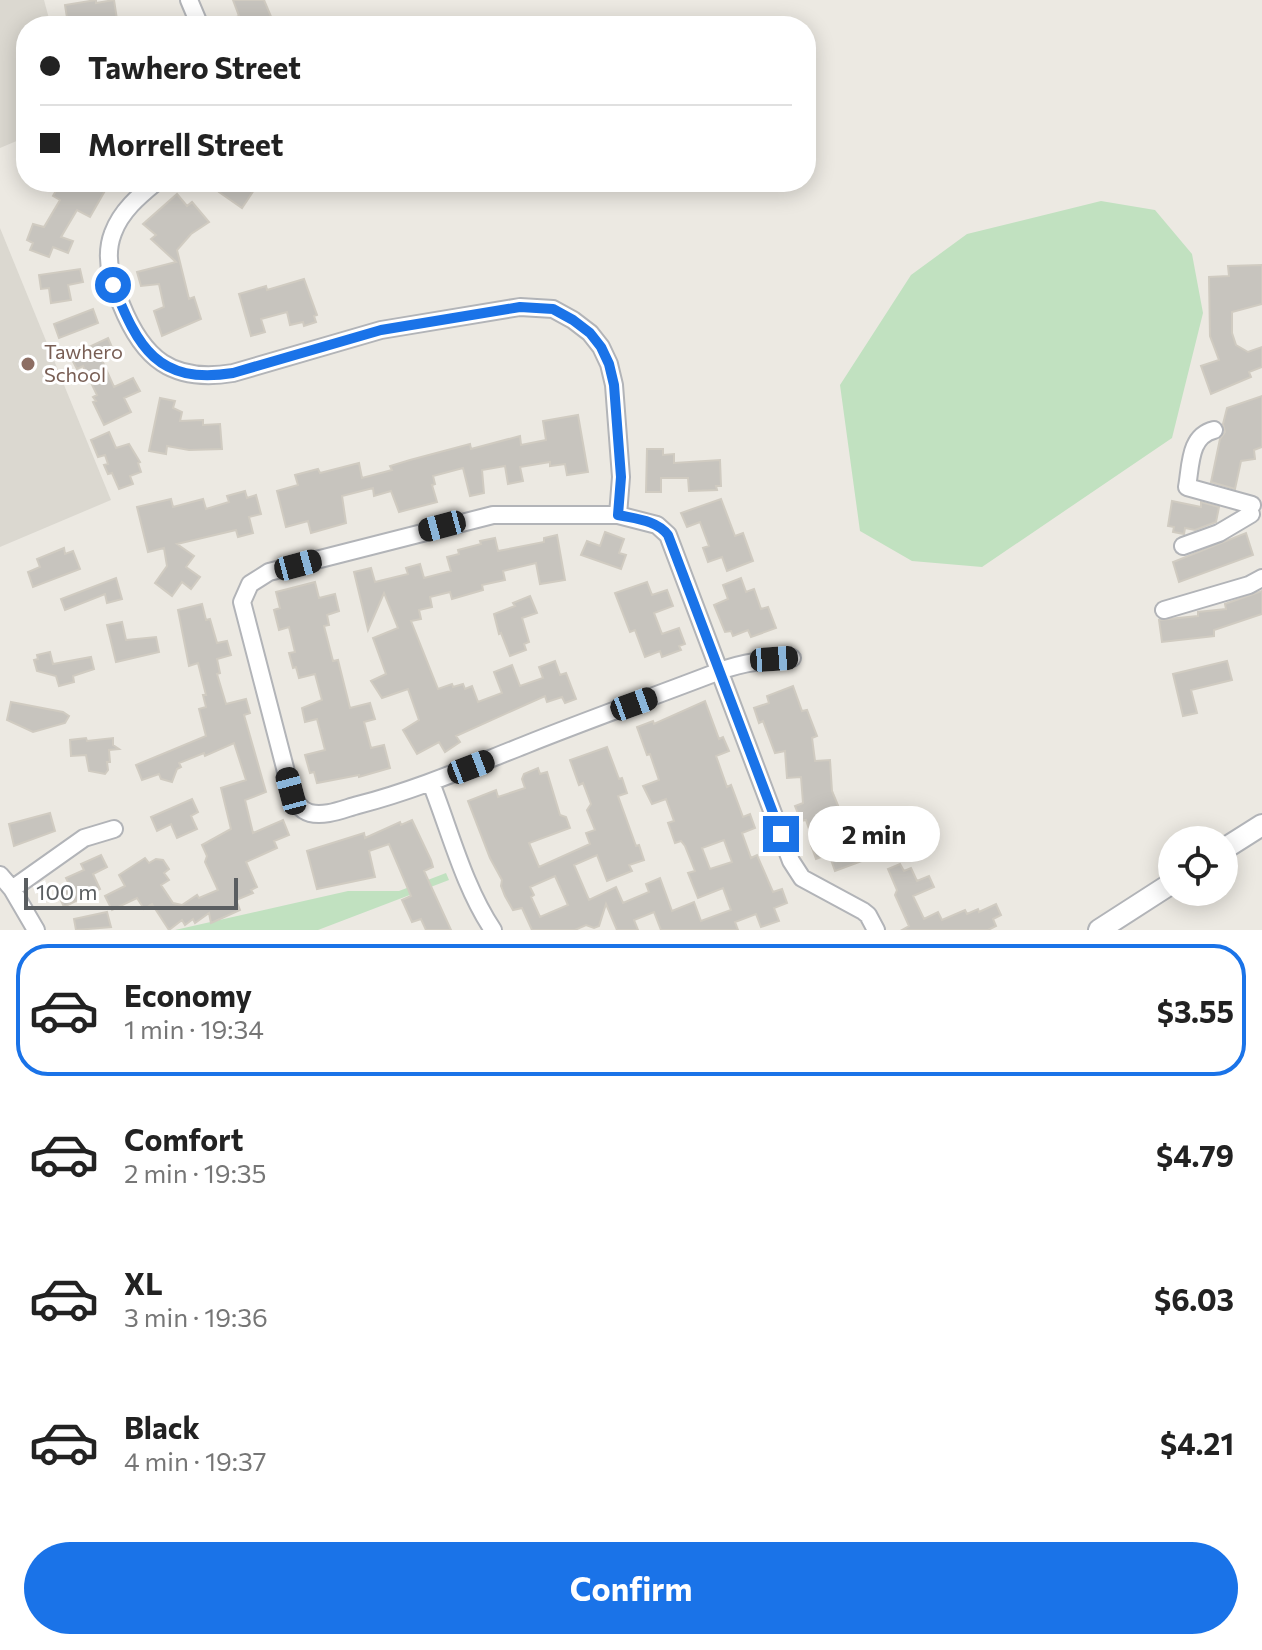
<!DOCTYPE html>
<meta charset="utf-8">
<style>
:root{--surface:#fff;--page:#f2f2f2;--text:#222;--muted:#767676;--line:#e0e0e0;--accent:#1a73e8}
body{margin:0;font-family:Commissioner,sans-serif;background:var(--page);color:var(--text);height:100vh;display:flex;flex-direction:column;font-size:30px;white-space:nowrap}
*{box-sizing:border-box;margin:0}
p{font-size:26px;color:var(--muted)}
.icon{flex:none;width:44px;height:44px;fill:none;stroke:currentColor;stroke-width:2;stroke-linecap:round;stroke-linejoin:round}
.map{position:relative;height:930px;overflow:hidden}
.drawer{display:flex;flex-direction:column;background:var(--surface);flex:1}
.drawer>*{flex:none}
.banner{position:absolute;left:16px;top:16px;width:800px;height:176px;border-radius:32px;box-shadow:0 4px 20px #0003;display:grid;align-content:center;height:176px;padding:0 24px;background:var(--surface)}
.controls{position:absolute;left:1158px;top:826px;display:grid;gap:16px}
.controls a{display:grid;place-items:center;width:80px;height:80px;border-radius:50%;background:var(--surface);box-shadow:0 4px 20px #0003;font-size:40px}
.scale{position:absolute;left:24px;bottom:20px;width:214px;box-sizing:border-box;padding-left:8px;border:4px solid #5a5e61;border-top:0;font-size:22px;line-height:28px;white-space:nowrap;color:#5a5e61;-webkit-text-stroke:6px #fff;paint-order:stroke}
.end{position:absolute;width:36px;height:36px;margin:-18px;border:10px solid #1a73e8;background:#fff;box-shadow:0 0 0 4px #fff}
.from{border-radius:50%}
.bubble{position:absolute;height:56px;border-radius:28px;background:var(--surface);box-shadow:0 4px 20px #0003;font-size:26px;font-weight:700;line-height:56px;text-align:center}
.car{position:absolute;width:24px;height:48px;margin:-24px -12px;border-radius:10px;box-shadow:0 0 6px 2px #0007;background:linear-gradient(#222 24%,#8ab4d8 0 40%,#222 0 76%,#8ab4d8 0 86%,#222 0)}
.banner b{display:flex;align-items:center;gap:28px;height:76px;font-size:30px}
.banner b+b{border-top:2px solid var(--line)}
.banner i{width:20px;height:20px;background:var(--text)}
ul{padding:14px 0 0;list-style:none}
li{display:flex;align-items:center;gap:24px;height:132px;margin:0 16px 12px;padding:0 8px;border:4px solid transparent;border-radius:32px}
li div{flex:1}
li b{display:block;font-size:30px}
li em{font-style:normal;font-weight:700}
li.active{border-color:var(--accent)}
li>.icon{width:72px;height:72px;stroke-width:1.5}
.action{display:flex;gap:16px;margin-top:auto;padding:16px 24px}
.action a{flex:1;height:92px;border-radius:48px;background:var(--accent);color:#fff;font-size:32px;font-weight:700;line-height:92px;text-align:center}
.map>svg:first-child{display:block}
.education{fill:#dbd8d0}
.green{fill:#c1e1c0}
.building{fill:#c7c4be;stroke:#d0cbc1;stroke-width:2;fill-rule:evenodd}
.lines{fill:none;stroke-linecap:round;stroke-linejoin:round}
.minor-casing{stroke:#b2b4b8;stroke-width:20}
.tertiary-casing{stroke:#b2b4b8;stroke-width:24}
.minor{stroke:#fff;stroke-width:16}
.tertiary{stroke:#fff;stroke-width:20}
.route{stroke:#1a73e8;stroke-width:10}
.education-dot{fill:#8d6e63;stroke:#fff;stroke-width:3}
.labels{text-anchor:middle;stroke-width:6;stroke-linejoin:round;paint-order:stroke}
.education-label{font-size:20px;fill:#785e54;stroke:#fff;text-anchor:start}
</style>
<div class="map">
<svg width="1262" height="930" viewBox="0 0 1262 930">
<rect width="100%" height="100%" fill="#ece9e2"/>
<path class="education" d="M0,0h44l7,26h-25v111l-26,11z
M0,228l111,272 -111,47z"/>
<path class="green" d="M1101,201l54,9 37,44 11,59 -31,125 -190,129 -70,-6 -52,-30 -20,-146 71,-110 56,-41z
M446,873l3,7 -131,50h-143l173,-39h51z"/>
<path class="building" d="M96,0v3l18,-3 4,26h-35l-1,-4 -14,2 -3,-19z
M233,0h31l11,26h-60l24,-10z
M61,182h49l-20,35 -13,-7 -16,27 12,4 -5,12 -15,-6 -4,10 -19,-7 3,-7 -6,-3 6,-16 11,3 16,-27 -7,-4z
M226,182h17l11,8 -12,18 -23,-16z
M177,194l10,12 5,-4 17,20 -18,12 -14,16 12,49 5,-2 7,22 -39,17 -8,-25 10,-4 -5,-23 -18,2 -4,-14 39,-10 -25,-23 5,-4 -13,-11z
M1262,265v39l-30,8v21l4,12 12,7 14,-5v20l-13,5 2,5 -40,17 -10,-28 18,-6 -9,-24 -1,-59 20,-1 -1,-10z
M80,269l3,13 -15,3 3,15 -20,3 -2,-15 -8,1 -2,-14z
M304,279l13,36 -3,1 2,6 -12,4 -1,-4 -13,3 -3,-13 -26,7 4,13 -14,4 -12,-42 27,-8 1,4z
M93,309l5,14 -39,15 -5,-14z
M108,338l6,14 -13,6 13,29 19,-9 7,13 -16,7 7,14 -27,13 -11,-23 3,-1 -3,-4 4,-2 -14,-29 -6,3 -7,-13z
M1262,396v51l-8,3 1,9 -14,2 -6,28 -24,-7 9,-43 5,-7 -2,-8 4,-16z
M160,398l15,3 -2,7 9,4 -2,9 23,-1v5l17,-1 2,25 -33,1 -22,-4 -1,8 -17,-3z
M578,415l10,57 -21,3 -2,-11 -15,2v-4l-30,5 3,14 -15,3 -3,-18 -23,4 2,23 -14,3 -7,-28 -30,8 2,8 -3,1 5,17 -38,10 -8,-21 -17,5 -1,-8 -31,8 4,27 -35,10 -3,-12 -22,6 -9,-36 21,-6 -3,-10 23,-6 2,4 39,-10 3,15 30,-8 -2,-4 20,-6 60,-16 1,5 49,-13 1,9 25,-5 -3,-19z
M109,432l7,16 13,-4 11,18 -2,1 3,9 -11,4 3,8 -14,5 -7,-16 -4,1 -4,-9 4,-1 -3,-9 -7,2 -7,-17z
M647,449h16v6l11,-1v9l46,-3 1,26h-5l1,4 -28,1 -1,-13h-27v14h-15z
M245,491l2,7 9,-3 5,19 -12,3 4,16 -15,4 -2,-7 -59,14 17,12 -8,11 14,10 -9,12 -9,-7 -10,14 -17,-13 12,-17 -3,-18 -16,4 -11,-45 34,-8 2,8 30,-8 3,10 23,-7 -2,-6z
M721,499l14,37 8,-3 10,28 -26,10 -5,-14 -14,5 -5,-14 6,-2 -9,-24 -13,5 -6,-14z
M1172,501l29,6v-5l18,5 -3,15 -21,8 -10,-2 -1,6 -11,-2 1,-5 -6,-1z
M605,532l19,7 -5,14 7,2 -5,14 -40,-14 6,-14 13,5z
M1246,533l7,22 -74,27 -6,-20z
M557,535l8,45 -25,4 -4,-21 -33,8 2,9 -23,5 1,5 -31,9 -2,-7 -20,5 2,10 -13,3 2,9 -10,2 27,68 14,-5 1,3 10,-3 2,5 7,-3 6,16 24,-9 -8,-21 18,-7 8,21 23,-8 -4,-11 16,-6 5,14 6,-2 10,26 -11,4 -3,-6 -15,5 -2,-6 -89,40 4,6 -15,10 -6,-10 -22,12 -14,-24 16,-10 -11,-31 -26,9 -11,-17 15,-7 -13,-36 25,-10 -14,-35 -16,37 -14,-58 17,-4 4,14 33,-8 -2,-6 14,-4 4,14 27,-7 -4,-14 12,-3 -1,-4 23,-6 -1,-3 15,-3 3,13 46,-9v-4z
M64,548l1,6 8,-3 7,18 -47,18 -5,-15 12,-5 -3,-8z
M116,578l6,21 -15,4 -2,-9 -40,16 -4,-11z
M741,578l5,14 8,-3 7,20 7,-2 8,21 -25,9 -3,-7 -15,6 -2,-5 -6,1 -11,-27 14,-6 -5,-14z
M315,582l4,16 16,-4 4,17 -12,4 2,10 -5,1 9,35 5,-1 12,48 20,-5 5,16 -11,3 7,26 13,-3 6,23 -31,9v-2l-42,8 -3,-11 -4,1 -5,-18 20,-5 -8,-31 -12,3 -3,-14 20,-8 -7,-26 -16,4 -3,-11 -3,1 -4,-15 6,-1 -6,-25 -10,3 -5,-20 6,-2 -4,-16z
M647,582l5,13 15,-5 6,16 -19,7 8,21 17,-6 6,16 -6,2 2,4 -19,7 -2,-6 -15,6 -10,-27 -5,2 -15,-39z
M1262,591v23l-48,16v6l-52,6 -3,-22 39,-4v-4l28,-3 -1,-5z
M530,596l7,17 -15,5 7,24 -5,2 2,6 -16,6 -9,-23 -2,1 -5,-20 21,-8 -2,-3z
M202,604l4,16 4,-1 7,24 10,-2 4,14 -14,4 3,14 -3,1 9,30 20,-5 4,14 -6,2 22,77 -21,8 8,33 30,-13 6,15 -15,6 3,7 -31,14 11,25 -6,3 2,3 -17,7 4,10 -29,13 -2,-10 -14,10 -2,-4 -8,6 -3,-5 -13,10 -17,-26 -8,5 -7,-11 -25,12 -7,-14 20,-10 -6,-11 26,-17 4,5 7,-4 7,1 6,9 -5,4 5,7 -8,5 12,18 9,2 15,-10 2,3 19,-8 -13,-28 2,-6 -5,-11 29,-16 -10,-41 25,-8 -12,-37 -29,13 -1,-3 -25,10 2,4 -4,2 -5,13 -11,-3 -2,-5 -17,6 -6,-15 70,-29 -7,-27 7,-2 -3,-12h3l-8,-32 -9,3 -11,-56z
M122,622l4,18 30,-3 3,15 -43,10 -9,-37z
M50,652l3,12 38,-7 3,12 -21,7 1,6 -15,4 -3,-10 -19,-5 -3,-11 4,-1 -1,-4z
M1227,661l5,19 -41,10 6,23 -14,3 -10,-42z
M793,686l9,25 5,-1 10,26 -5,2 3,23 15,-1 2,31 7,17 -6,2 8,21 8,-3 13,33 -27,10 -6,-17 -13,5 -5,-14 3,-1 -8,-24 -5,1 -6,-15 8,-3 -2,-26 -14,1 -2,-27 -10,2 -12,-32 -4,2 -5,-15 15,-5 -2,-7z
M705,701l14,38 4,-2 6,14 -13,5 11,31 4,-2 12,32 7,-3 5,14 -13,5 9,25 6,-3 16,37 9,-3 5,14 -13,5 5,13 -18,6 -5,-13 -21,8 3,8h-77l-7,-18 -20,8 4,10h-21l-11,-26 -7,22 -5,2 -8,-3 -11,5h-43l-10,-22 -9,2 -8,-14 -4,-10 1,-6 -12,-22 -22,-57 28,-11 2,7 27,-9 -3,-9 2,-5 14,-6 2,6 7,-2 13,43 6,2 4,11 -41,15 10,24 51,-23 -4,-11 9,-3 -8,-20 4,-6 -8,-21 -4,2 -9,-25 37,-13 12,32 3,-1 5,15 -9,3 18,50 3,-1 5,15 -15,5 3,6 -25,10 -10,-26 -23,10 15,35 27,-13 7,16 26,-11 -3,-8 14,-6 12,33 22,-9 7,19 30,-11 -8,-22 -25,10 -10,-25 7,-2 -10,-25 -4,-5 -6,2 -7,-20 6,-2 -8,-22 -14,5 -9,-18 16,-6 -9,-26 -3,1 -10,-28 16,-6 1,3zM724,840l8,22 -22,7 -8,-21zM555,876l13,29 -28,12 -9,-20 3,-2 -4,-8z
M11,702l52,10 6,4 -4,7 -32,9 -26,-12z
M86,738l1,3 26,-3v7l6,4 -10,1 1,12h-3l1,8 -3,4 -16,-3 -3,-16 -15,1 -1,-16z
M192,799l6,13 -7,4 6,13 -20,9 -6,-14 -14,7 -6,-14z
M50,813l5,18 -41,15 -5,-22z
M412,820l19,40 2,7 -9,4 27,59h-25l-5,-11 -9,3 -10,-22 9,-4 -22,-52 -20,7 6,26 -58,12 -10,-38 57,-18 1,5 35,-16 1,3z
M101,855l6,12 -14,7 7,15 -36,18 -8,-17 13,-6 -3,-6 18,-8 -3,-6z
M900,864l4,7 7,-3 6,13 12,-5 5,11 -21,9 11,23 14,-7 4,8 23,-10 2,4 11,-5 1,3 17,-8 5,11 -8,4 3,7 -8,4h-86l7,-4 -14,-31 2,-5 -9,-21z
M107,912l4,15 -35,3 -2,-11z"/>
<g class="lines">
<g class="minor-casing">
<path id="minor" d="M189,0l11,26
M156,182c-17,14 -35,29 -43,51 -9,23 -2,49 8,71 22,55 51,79 112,69l148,-43 139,-23 33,2 20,11 17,13 11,14 8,17 5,21 7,92 -3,38
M1214,430c-25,6 -23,35 -27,57l65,18
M1183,546l36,-13 32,-19
M1164,610l85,-25 13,-7
M792,658c-26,2 -48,4 -72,13 -65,25 -130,48 -195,74 -56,22 -109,45 -167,60 -15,4 -33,12 -48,8 -11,-3 -15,-13 -19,-22l-49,-189 8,-18 19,-12 224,-57h125l39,10 11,10 123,326 11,17 61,33 5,4 8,15
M431,783c19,48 33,104 62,147
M0,875l12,14 24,41
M12,889l72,-51 30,-9"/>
</g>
<g class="tertiary-casing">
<path id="tertiary" d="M1224,849l38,-24
M1099,930l73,-47"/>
</g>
<use href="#minor" class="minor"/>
<use href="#tertiary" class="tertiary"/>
</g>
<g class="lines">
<path class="route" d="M113,285c25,62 44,100 120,88l148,-43 139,-23 33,2 20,11 17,13 11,14 8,17 5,21 7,92 -3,38c18,4 38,5 50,20l113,299"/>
</g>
<circle class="education-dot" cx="28" cy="364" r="8"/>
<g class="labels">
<g class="education-label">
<text x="44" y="359">Tawhero<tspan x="44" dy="23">School</tspan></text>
</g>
</g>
</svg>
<div class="controls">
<a><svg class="icon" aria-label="locate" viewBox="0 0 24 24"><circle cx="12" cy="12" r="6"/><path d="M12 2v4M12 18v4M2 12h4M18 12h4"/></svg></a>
</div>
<div class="scale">100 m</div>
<i class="end from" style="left:113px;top:285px"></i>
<i class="end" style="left:781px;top:834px"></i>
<div class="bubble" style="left:808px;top:806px;width:132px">2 min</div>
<i class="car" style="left:442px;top:526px;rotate:255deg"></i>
<i class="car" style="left:298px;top:565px;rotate:75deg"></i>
<i class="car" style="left:774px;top:659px;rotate:86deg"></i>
<i class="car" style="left:634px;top:704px;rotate:70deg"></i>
<i class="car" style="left:471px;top:767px;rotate:69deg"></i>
<i class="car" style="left:291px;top:791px;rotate:345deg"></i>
<div class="banner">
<b><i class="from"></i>Tawhero Street</b>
<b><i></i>Morrell Street</b>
</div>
</div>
<section class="drawer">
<ul>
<li class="active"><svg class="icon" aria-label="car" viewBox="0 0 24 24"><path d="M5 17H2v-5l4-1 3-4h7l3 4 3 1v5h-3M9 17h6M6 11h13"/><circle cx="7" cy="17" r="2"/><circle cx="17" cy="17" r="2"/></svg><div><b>Economy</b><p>1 min · 19:34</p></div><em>$3.55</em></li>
<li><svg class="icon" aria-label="car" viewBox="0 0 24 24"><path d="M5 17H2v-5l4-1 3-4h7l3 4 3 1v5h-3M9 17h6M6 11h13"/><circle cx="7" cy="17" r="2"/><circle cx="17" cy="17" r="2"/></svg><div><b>Comfort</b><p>2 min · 19:35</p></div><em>$4.79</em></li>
<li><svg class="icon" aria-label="car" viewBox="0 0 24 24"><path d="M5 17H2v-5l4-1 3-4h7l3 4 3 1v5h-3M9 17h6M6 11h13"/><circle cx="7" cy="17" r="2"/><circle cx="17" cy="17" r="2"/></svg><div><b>XL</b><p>3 min · 19:36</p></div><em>$6.03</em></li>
<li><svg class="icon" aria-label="car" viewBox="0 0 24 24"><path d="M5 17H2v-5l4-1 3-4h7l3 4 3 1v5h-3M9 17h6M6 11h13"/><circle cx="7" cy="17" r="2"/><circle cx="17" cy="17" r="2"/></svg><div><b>Black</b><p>4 min · 19:37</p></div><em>$4.21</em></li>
</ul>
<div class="action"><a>Confirm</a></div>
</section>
